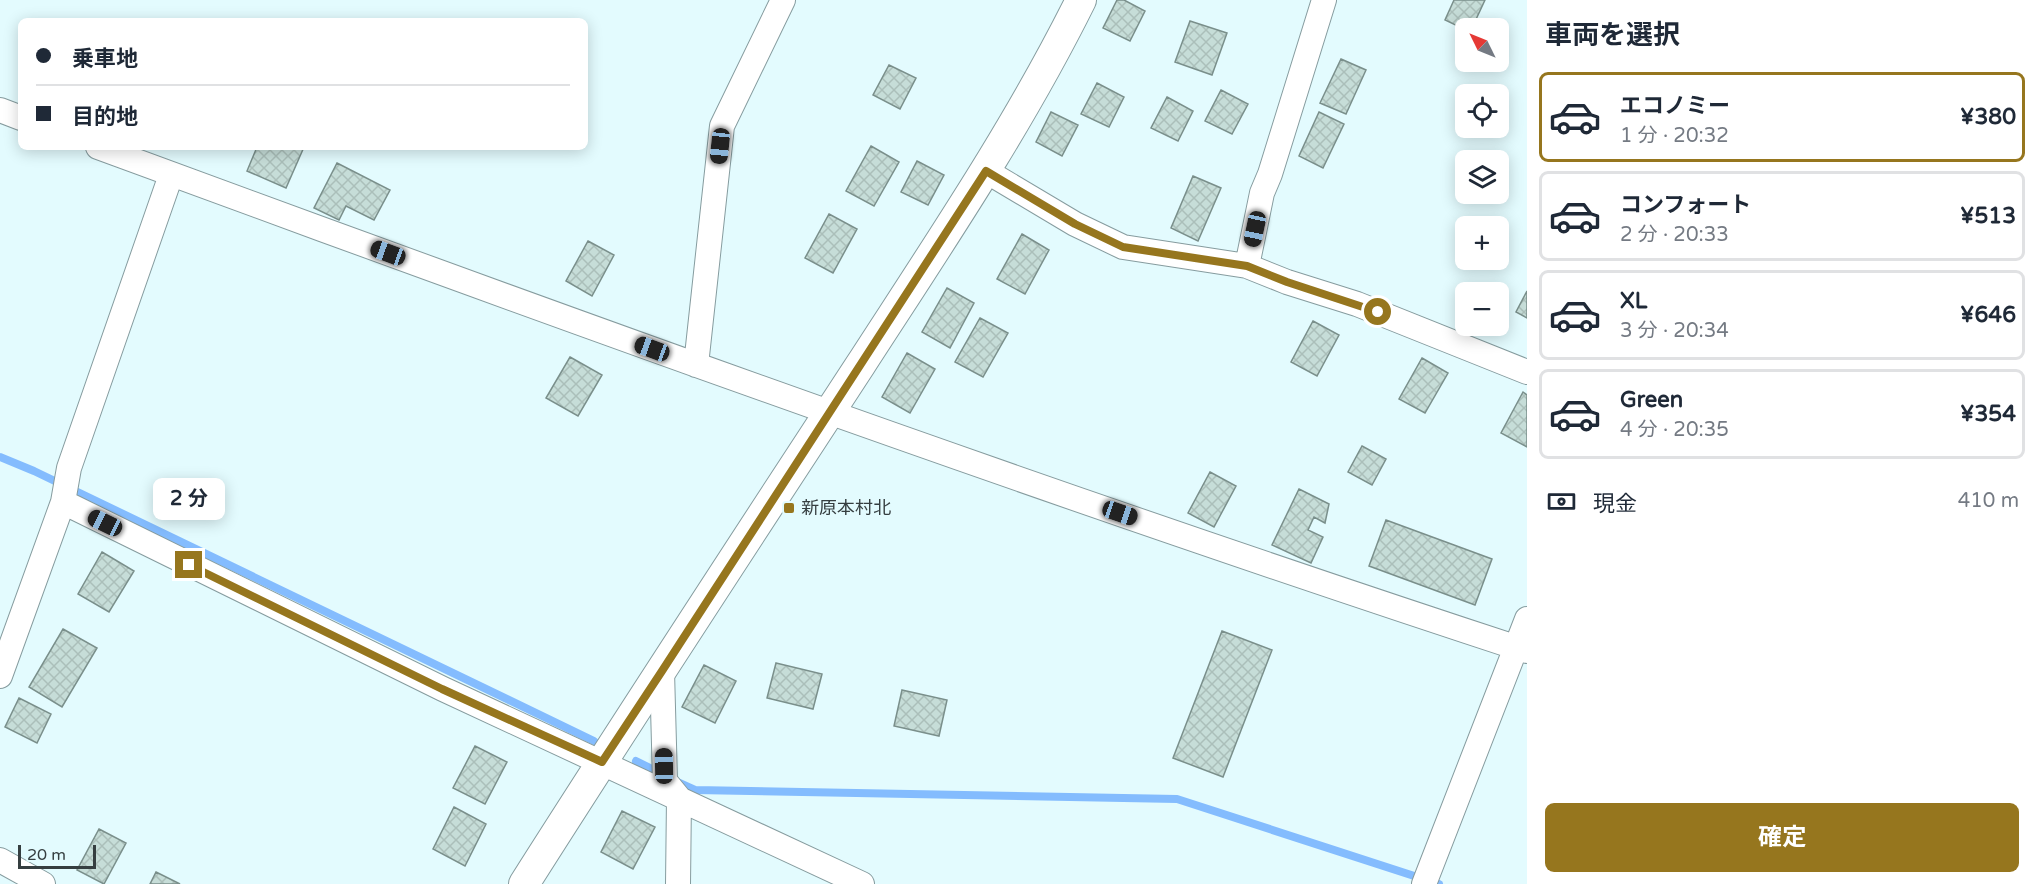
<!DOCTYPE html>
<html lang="ja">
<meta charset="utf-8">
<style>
:root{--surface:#fff;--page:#f6f6f7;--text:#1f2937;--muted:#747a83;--line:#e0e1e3;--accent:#96761e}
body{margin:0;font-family:"Varela Round","Noto Sans JP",sans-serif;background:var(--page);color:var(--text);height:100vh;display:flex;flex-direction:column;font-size:22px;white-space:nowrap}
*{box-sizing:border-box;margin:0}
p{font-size:20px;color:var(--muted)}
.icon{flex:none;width:33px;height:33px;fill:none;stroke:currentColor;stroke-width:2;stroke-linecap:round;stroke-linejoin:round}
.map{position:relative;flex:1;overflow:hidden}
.drawer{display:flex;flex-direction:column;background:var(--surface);width:510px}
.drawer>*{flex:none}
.hud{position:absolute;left:18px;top:18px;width:570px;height:132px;border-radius:9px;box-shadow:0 3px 15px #0003;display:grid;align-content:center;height:132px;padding:0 18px;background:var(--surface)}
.needle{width:39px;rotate:313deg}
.buttons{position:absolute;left:1455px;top:18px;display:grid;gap:12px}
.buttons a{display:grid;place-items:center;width:54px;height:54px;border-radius:9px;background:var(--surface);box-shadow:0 3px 15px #0003;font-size:30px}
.scale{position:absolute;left:18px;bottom:15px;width:78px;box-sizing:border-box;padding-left:6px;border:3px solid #353e40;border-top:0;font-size:16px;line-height:21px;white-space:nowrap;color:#353e40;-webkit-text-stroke:4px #e3fbfe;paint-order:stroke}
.end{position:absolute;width:27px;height:27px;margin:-14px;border:8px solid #96761e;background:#fff;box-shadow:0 0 0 3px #fff}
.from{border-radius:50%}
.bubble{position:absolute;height:42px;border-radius:9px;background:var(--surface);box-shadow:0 3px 15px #0003;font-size:20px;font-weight:700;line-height:42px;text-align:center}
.car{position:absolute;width:18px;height:36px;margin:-18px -9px;border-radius:8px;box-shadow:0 0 4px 2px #0007;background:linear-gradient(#222 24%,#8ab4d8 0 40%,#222 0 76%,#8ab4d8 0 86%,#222 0)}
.hud b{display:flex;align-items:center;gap:21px;height:57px;font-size:22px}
.hud b+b{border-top:2px solid var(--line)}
.hud i{width:15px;height:15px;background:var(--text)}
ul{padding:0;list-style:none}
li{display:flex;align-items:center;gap:18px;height:90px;margin:0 12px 9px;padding:0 6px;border:3px solid var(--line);border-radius:9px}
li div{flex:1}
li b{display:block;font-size:22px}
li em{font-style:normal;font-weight:700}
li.active{border-color:var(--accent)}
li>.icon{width:54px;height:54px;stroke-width:1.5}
h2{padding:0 18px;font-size:27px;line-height:72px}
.pay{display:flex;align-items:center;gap:15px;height:66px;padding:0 18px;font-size:22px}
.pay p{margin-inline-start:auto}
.button{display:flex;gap:12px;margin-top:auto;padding:12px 18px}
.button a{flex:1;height:69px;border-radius:9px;background:var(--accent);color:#fff;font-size:24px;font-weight:700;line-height:69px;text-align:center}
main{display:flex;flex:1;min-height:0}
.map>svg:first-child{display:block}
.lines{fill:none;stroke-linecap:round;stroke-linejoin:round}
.stream{stroke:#84bcfe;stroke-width:8}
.building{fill:url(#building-cross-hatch);stroke:#7a8f8b;stroke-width:1.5}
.minor-casing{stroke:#869c9f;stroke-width:26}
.tertiary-casing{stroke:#869c9f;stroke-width:32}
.minor{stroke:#fff;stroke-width:24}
.tertiary{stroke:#fff;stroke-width:30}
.route{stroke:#96761e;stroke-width:8}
.poi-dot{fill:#96761e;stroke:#e3fbfe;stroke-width:2}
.labels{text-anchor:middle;stroke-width:5;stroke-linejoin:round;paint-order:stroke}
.poi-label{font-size:18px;fill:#353e40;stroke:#e3fbfe;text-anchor:start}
</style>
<main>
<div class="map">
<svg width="1527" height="884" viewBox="0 0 1527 884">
<defs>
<pattern id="building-cross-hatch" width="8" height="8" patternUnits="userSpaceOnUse" patternTransform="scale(1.5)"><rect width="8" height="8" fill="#c6ddd8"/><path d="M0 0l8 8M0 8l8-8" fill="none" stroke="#abbfba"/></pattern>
</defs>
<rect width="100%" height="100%" fill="#e3fbfe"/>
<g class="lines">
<path class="stream" d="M0,457l34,14 560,270
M636,761l26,13
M675,781l20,9 482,9 262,85"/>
</g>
<path class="building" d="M1117,0h7l21,11 -15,30 -27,-13z
M1454,0h31l-13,28 -6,2 -21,-10z
M1190,21l37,12 -15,42 -37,-13z
M1341,59l25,11 -20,44 -26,-11z
M889,65l27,13 -16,31 -27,-14z
M1097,83l27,14 -15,30 -28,-13z
M1221,90l27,14 -16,30 -27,-13z
M1167,97l26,14 -15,30 -27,-13z
M1051,112l27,13 -16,31 -26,-14z
M1319,112l25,12 -21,44 -24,-12z
M871,146l28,16 -25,44 -28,-15z
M257,147h47l-18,41 -39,-17z
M917,161l27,14 -16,30 -27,-13z
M337,163l53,27 -16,30 -28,-14 -7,14 -25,-12z
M1193,176l28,12 -23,53 -27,-13z
M829,214l28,15 -24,44 -28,-15z
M1022,234l27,16 -24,44 -28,-15z
M588,241l26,14 -22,41 -26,-15z
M947,288l27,15 -24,45 -28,-16z
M1527,291v27l-11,-6z
M980,318l28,15 -25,44 -28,-15z
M1313,321l26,14 -22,41 -26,-14z
M907,353l28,16 -25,44 -28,-16z
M570,357l32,18 -24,41 -32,-18z
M1422,358l26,15 -23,40 -26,-14z
M1523,392l4,3v52l-26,-14z
M1362,446l24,13 -14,26 -24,-13z
M1210,472l26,14 -22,41 -26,-14z
M1299,489l30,15 -4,19 -11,-6 -6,13 15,7 -12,26 -39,-18z
M1386,520l106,39 -17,46 -106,-39z
M102,552l32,19 -25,41 -31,-18z
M63,629l34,19 -35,59 -33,-20z
M1222,631l50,19 -49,127 -50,-19z
M776,663l46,11 -9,35 -46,-11z
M704,665l32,16 -21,42 -33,-16z
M902,690l45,10 -8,36 -45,-10z
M19,698l32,16 -14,29 -32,-16z
M475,746l32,16 -22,42 -32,-16z
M454,807l32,17 -21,42 -32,-17z
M622,811l33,16 -22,42 -32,-17z
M99,829l27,14 -22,41 -27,-14z
M156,872l24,12h-30z"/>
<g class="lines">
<g class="minor-casing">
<path id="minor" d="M0,110l21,8
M98,147c112,42 224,82 336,123 362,132 726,261 1093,381
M986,171l89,53 48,23 124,19 40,16 70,22 170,68
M1247,266l15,-73 8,-19 54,-174
M696,365l26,-239 61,-126
M63,502l380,187 419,195
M662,671l3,110 14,17 -1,86
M0,676l63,-174 6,-34 102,-293
M0,860l43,24
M1424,884l103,-265"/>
</g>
<g class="tertiary-casing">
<path id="tertiary" d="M524,884c111,-175 224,-347 337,-520 77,-119 157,-237 220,-364"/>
</g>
<use href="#minor" class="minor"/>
<use href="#tertiary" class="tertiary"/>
</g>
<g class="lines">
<path class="route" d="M189,565l253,124 160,73 60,-91 324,-500 89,53 48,23 124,19 40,16 91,30"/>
</g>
<rect class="poi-dot" x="783" y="502" width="12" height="12" rx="3"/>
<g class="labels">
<g class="poi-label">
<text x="801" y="514">新原本村北</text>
</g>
</g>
</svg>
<div class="buttons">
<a><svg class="needle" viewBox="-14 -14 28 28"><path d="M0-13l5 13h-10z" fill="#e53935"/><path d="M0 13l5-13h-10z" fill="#747a83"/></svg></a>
<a><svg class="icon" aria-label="locate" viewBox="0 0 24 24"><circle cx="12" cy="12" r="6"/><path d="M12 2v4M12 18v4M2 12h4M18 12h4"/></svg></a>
<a><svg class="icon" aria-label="layers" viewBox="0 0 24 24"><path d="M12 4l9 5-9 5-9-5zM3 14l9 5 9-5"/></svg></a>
<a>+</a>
<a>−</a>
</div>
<div class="scale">20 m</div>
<i class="end from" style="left:1378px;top:312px"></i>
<i class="end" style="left:189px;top:565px"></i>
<div class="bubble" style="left:153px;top:478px;width:72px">2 分</div>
<i class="car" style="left:720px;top:146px;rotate:186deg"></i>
<i class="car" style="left:1255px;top:229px;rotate:192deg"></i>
<i class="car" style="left:388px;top:253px;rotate:290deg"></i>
<i class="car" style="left:652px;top:349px;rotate:290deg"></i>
<i class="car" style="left:1120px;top:513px;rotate:109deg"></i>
<i class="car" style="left:105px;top:523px;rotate:296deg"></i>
<i class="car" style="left:664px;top:766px;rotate:359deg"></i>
<div class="hud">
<b><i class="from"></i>乗車地</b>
<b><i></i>目的地</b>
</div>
</div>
<section class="drawer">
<h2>車両を選択</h2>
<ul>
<li class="active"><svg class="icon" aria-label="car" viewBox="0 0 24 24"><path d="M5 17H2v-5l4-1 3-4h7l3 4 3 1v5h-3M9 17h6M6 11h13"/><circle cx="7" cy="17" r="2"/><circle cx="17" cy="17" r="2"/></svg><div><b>エコノミー</b><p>1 分 · 20:32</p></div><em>¥380</em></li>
<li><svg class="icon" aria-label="car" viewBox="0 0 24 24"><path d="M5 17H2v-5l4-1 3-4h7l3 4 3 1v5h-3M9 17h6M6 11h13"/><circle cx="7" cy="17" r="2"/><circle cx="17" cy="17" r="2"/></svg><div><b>コンフォート</b><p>2 分 · 20:33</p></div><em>¥513</em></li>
<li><svg class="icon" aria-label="car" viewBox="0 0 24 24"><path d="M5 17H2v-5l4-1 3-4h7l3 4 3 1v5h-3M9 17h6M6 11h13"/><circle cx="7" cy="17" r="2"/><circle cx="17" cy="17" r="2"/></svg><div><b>XL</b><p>3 分 · 20:34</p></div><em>¥646</em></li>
<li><svg class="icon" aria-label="car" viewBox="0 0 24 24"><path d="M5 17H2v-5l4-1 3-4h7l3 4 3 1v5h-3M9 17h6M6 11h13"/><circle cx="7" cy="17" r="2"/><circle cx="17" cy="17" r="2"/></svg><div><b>Green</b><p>4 分 · 20:35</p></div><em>¥354</em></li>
</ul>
<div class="pay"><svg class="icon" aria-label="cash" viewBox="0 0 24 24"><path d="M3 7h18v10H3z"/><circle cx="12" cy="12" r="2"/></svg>現金<p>410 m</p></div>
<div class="button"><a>確定</a></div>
</section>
</main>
